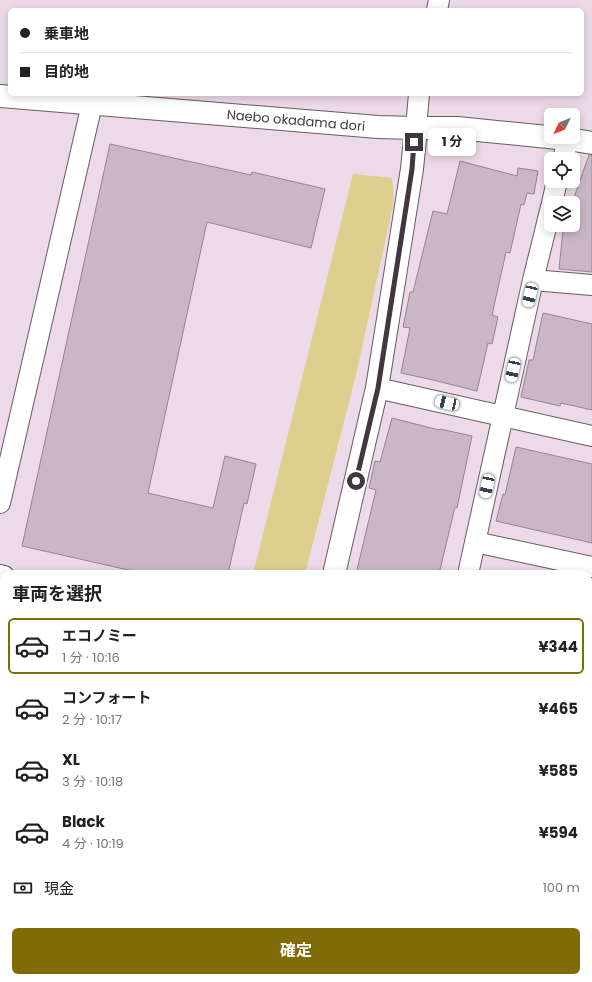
<!DOCTYPE html>
<html lang="ja">
<meta charset="utf-8">
<style>
:root{--surface:#fff;--page:#f2f2f2;--text:#222;--muted:#767676;--line:#e0e0e0;--accent:#806c07}
body{margin:0;font-family:Poppins,"Noto Sans JP",sans-serif;background:var(--page);color:var(--text);height:100vh;display:flex;flex-direction:column;font-size:15px;white-space:nowrap}
*{box-sizing:border-box;margin:0}
p{font-size:13px;color:var(--muted)}
.icon{flex:none;width:22px;height:22px;fill:none;stroke:currentColor;stroke-width:2;stroke-linecap:round;stroke-linejoin:round}
.map{position:relative;flex:1;overflow:hidden}
.drawer{position:absolute;left:0px;top:570px;width:592px;height:412px;display:flex;flex-direction:column;background:var(--surface);border-radius:12px 12px 0 0;box-shadow:0 2px 10px #0003}
.drawer>*{flex:none}
.top-card{position:absolute;left:8px;top:8px;width:576px;height:88px;border-radius:6px;box-shadow:0 2px 10px #0003;display:grid;align-content:center;height:88px;padding:0 12px;background:var(--surface)}
.needle{width:26px;rotate:227deg}
.tools{position:absolute;left:544px;top:108px;display:grid;gap:8px}
.tools a{display:grid;place-items:center;width:36px;height:36px;border-radius:6px;background:var(--surface);box-shadow:0 2px 10px #0003;font-size:20px}
.end{position:absolute;width:18px;height:18px;margin:-9px;border:5px solid #40383e;background:#fff;box-shadow:0 0 0 2px #fff}
.from{border-radius:50%}
.bubble{position:absolute;height:28px;border-radius:6px;background:var(--surface);box-shadow:0 2px 10px #0003;font-size:13px;font-weight:700;line-height:28px;text-align:center}
.car{position:absolute;width:12px;height:24px;margin:-12px -6px;border-radius:5px;box-shadow:0 0 3px 1px #0007;background:linear-gradient(#fff 24%,#345 0 40%,#fff 0 76%,#345 0 86%,#fff 0)}
.top-card b{display:flex;align-items:center;gap:14px;height:38px;font-size:15px}
.top-card b+b{border-top:1px solid var(--line)}
.top-card i{width:10px;height:10px;background:var(--text)}
ul{padding:0;list-style:none}
li{display:flex;align-items:center;gap:12px;height:56px;margin:0 8px 6px;padding:0 4px;border:2px solid transparent;border-radius:6px}
li div{flex:1}
li b{display:block;font-size:15px}
li em{font-style:normal;font-weight:700}
li.selected{border-color:var(--accent)}
li>.icon{width:36px;height:36px;stroke-width:1.5}
h2{padding:0 12px;font-size:18px;line-height:48px}
.pay{display:flex;align-items:center;gap:10px;height:44px;padding:0 12px;font-size:15px}
.pay p{margin-inline-start:auto}
.button{display:flex;gap:8px;margin-top:auto;padding:8px 12px}
.button a{flex:1;height:46px;border-radius:6px;background:var(--accent);color:#fff;font-size:16px;font-weight:700;line-height:46px;text-align:center}
.map>svg:first-child{display:block}
.green{fill:#dfcf8e}
.building{fill:#cab7c5;stroke:#968491}
.lines{fill:none;stroke-linecap:round;stroke-linejoin:round}
.street-casing{stroke:#695965;stroke-width:22}
.secondary-casing{stroke:#695965;stroke-width:24}
.street{stroke:#fff;stroke-width:20}
.secondary{stroke:#fff;stroke-width:22}
.route{stroke:#40383e;stroke-width:5}
.labels{text-anchor:middle;stroke-width:3;stroke-linejoin:round;paint-order:stroke}
.street-label{font-size:13px;fill:#40383e;stroke:#fff}
</style>
<div class="map">
<svg width="592" height="982" viewBox="0 0 592 982">
<rect width="100%" height="100%" fill="#eddae8"/>
<path class="green" d="M353,174l39,4 2,23 -38,174 -51,199h-52z
M153,978h56l-1,4h-56z"/>
<path class="building" d="M110,144l141,31 1,-3 73,17 -14,59 -104,-26 -59,271 65,15 12,-52 31,8 -9,40 -3,-1 -16,71h-82l-124,-28z
M589,155h3v117l-33,-3 4,-39 2,-5h8v-22h-1z
M460,161l57,15 1,-8 20,3 -4,23 -7,-1 -3,12 -3,-1 -11,49 -4,-1 -14,63 6,2 -6,27 -4,-1 -11,48 -44,-11 -32,-7 9,-45 -7,-1 7,-35h3l20,-81 14,3z
M543,313l49,11v86l-31,-7 -1,3 -39,-9 8,-37h4z
M392,418l47,12 1,-1 32,7 -15,72 -2,-1 -16,67h-83l20,-84 -7,-2 6,-27 5,1z
M516,447l76,17v79l-96,-22 7,-27 2,1z"/>
<g class="lines">
<g class="street-casing">
<path id="street" d="M437,10l2,-10
M416,128l3,-34
M563,159l5,-20
M552,203l5,-22
M533,280l59,5
M377,388l215,48
M0,503l92,-399
M475,542l117,25
M468,574l65,-294 18,-73
M0,575l4,1
M588,708l4,1
M588,848l4,1
M586,978l6,1
M374,982v-4"/>
</g>
<g class="secondary-casing">
<path id="secondary" d="M0,96l378,31 38,1h41l111,11 24,4
M334,574l43,-186 35,-219 4,-41
M241,982l1,-4"/>
</g>
<use href="#street" class="street"/>
<use href="#secondary" class="secondary"/>
</g>
<g class="lines">
<path class="route" d="M356,481l22,-93 34,-219 2,-27"/>
</g>
<g class="labels">
<g class="street-label">
<text transform="translate(296 120) rotate(5)" y="5">Naebo okadama dori</text>
</g>
</g>
</svg>
<div class="tools">
<a><svg class="needle" viewBox="-14 -14 28 28"><path d="M0-13l5 13h-10z" fill="#e53935"/><path d="M0 13l5-13h-10z" fill="#767676"/></svg></a>
<a><svg class="icon" aria-label="locate" viewBox="0 0 24 24"><circle cx="12" cy="12" r="6"/><path d="M12 2v4M12 18v4M2 12h4M18 12h4"/></svg></a>
<a><svg class="icon" aria-label="layers" viewBox="0 0 24 24"><path d="M12 4l9 5-9 5-9-5zM3 14l9 5 9-5"/></svg></a>
</div>
<i class="end from" style="left:356px;top:481px"></i>
<i class="end" style="left:414px;top:142px"></i>
<div class="bubble" style="left:428px;top:128px;width:48px">1 分</div>
<i class="car" style="left:530px;top:295px;rotate:193deg"></i>
<i class="car" style="left:513px;top:370px;rotate:192deg"></i>
<i class="car" style="left:447px;top:403px;rotate:283deg"></i>
<i class="car" style="left:487px;top:486px;rotate:192deg"></i>
<div class="top-card">
<b><i class="from"></i>乗車地</b>
<b><i></i>目的地</b>
</div>
<section class="drawer">
<h2>車両を選択</h2>
<ul>
<li class="selected"><svg class="icon" aria-label="car" viewBox="0 0 24 24"><path d="M5 17H2v-5l4-1 3-4h7l3 4 3 1v5h-3M9 17h6M6 11h13"/><circle cx="7" cy="17" r="2"/><circle cx="17" cy="17" r="2"/></svg><div><b>エコノミー</b><p>1 分 · 10:16</p></div><em>¥344</em></li>
<li><svg class="icon" aria-label="car" viewBox="0 0 24 24"><path d="M5 17H2v-5l4-1 3-4h7l3 4 3 1v5h-3M9 17h6M6 11h13"/><circle cx="7" cy="17" r="2"/><circle cx="17" cy="17" r="2"/></svg><div><b>コンフォート</b><p>2 分 · 10:17</p></div><em>¥465</em></li>
<li><svg class="icon" aria-label="car" viewBox="0 0 24 24"><path d="M5 17H2v-5l4-1 3-4h7l3 4 3 1v5h-3M9 17h6M6 11h13"/><circle cx="7" cy="17" r="2"/><circle cx="17" cy="17" r="2"/></svg><div><b>XL</b><p>3 分 · 10:18</p></div><em>¥585</em></li>
<li><svg class="icon" aria-label="car" viewBox="0 0 24 24"><path d="M5 17H2v-5l4-1 3-4h7l3 4 3 1v5h-3M9 17h6M6 11h13"/><circle cx="7" cy="17" r="2"/><circle cx="17" cy="17" r="2"/></svg><div><b>Black</b><p>4 分 · 10:19</p></div><em>¥594</em></li>
</ul>
<div class="pay"><svg class="icon" aria-label="cash" viewBox="0 0 24 24"><path d="M3 7h18v10H3z"/><circle cx="12" cy="12" r="2"/></svg>現金<p>100 m</p></div>
<div class="button"><a>確定</a></div>
</section>
</div>
